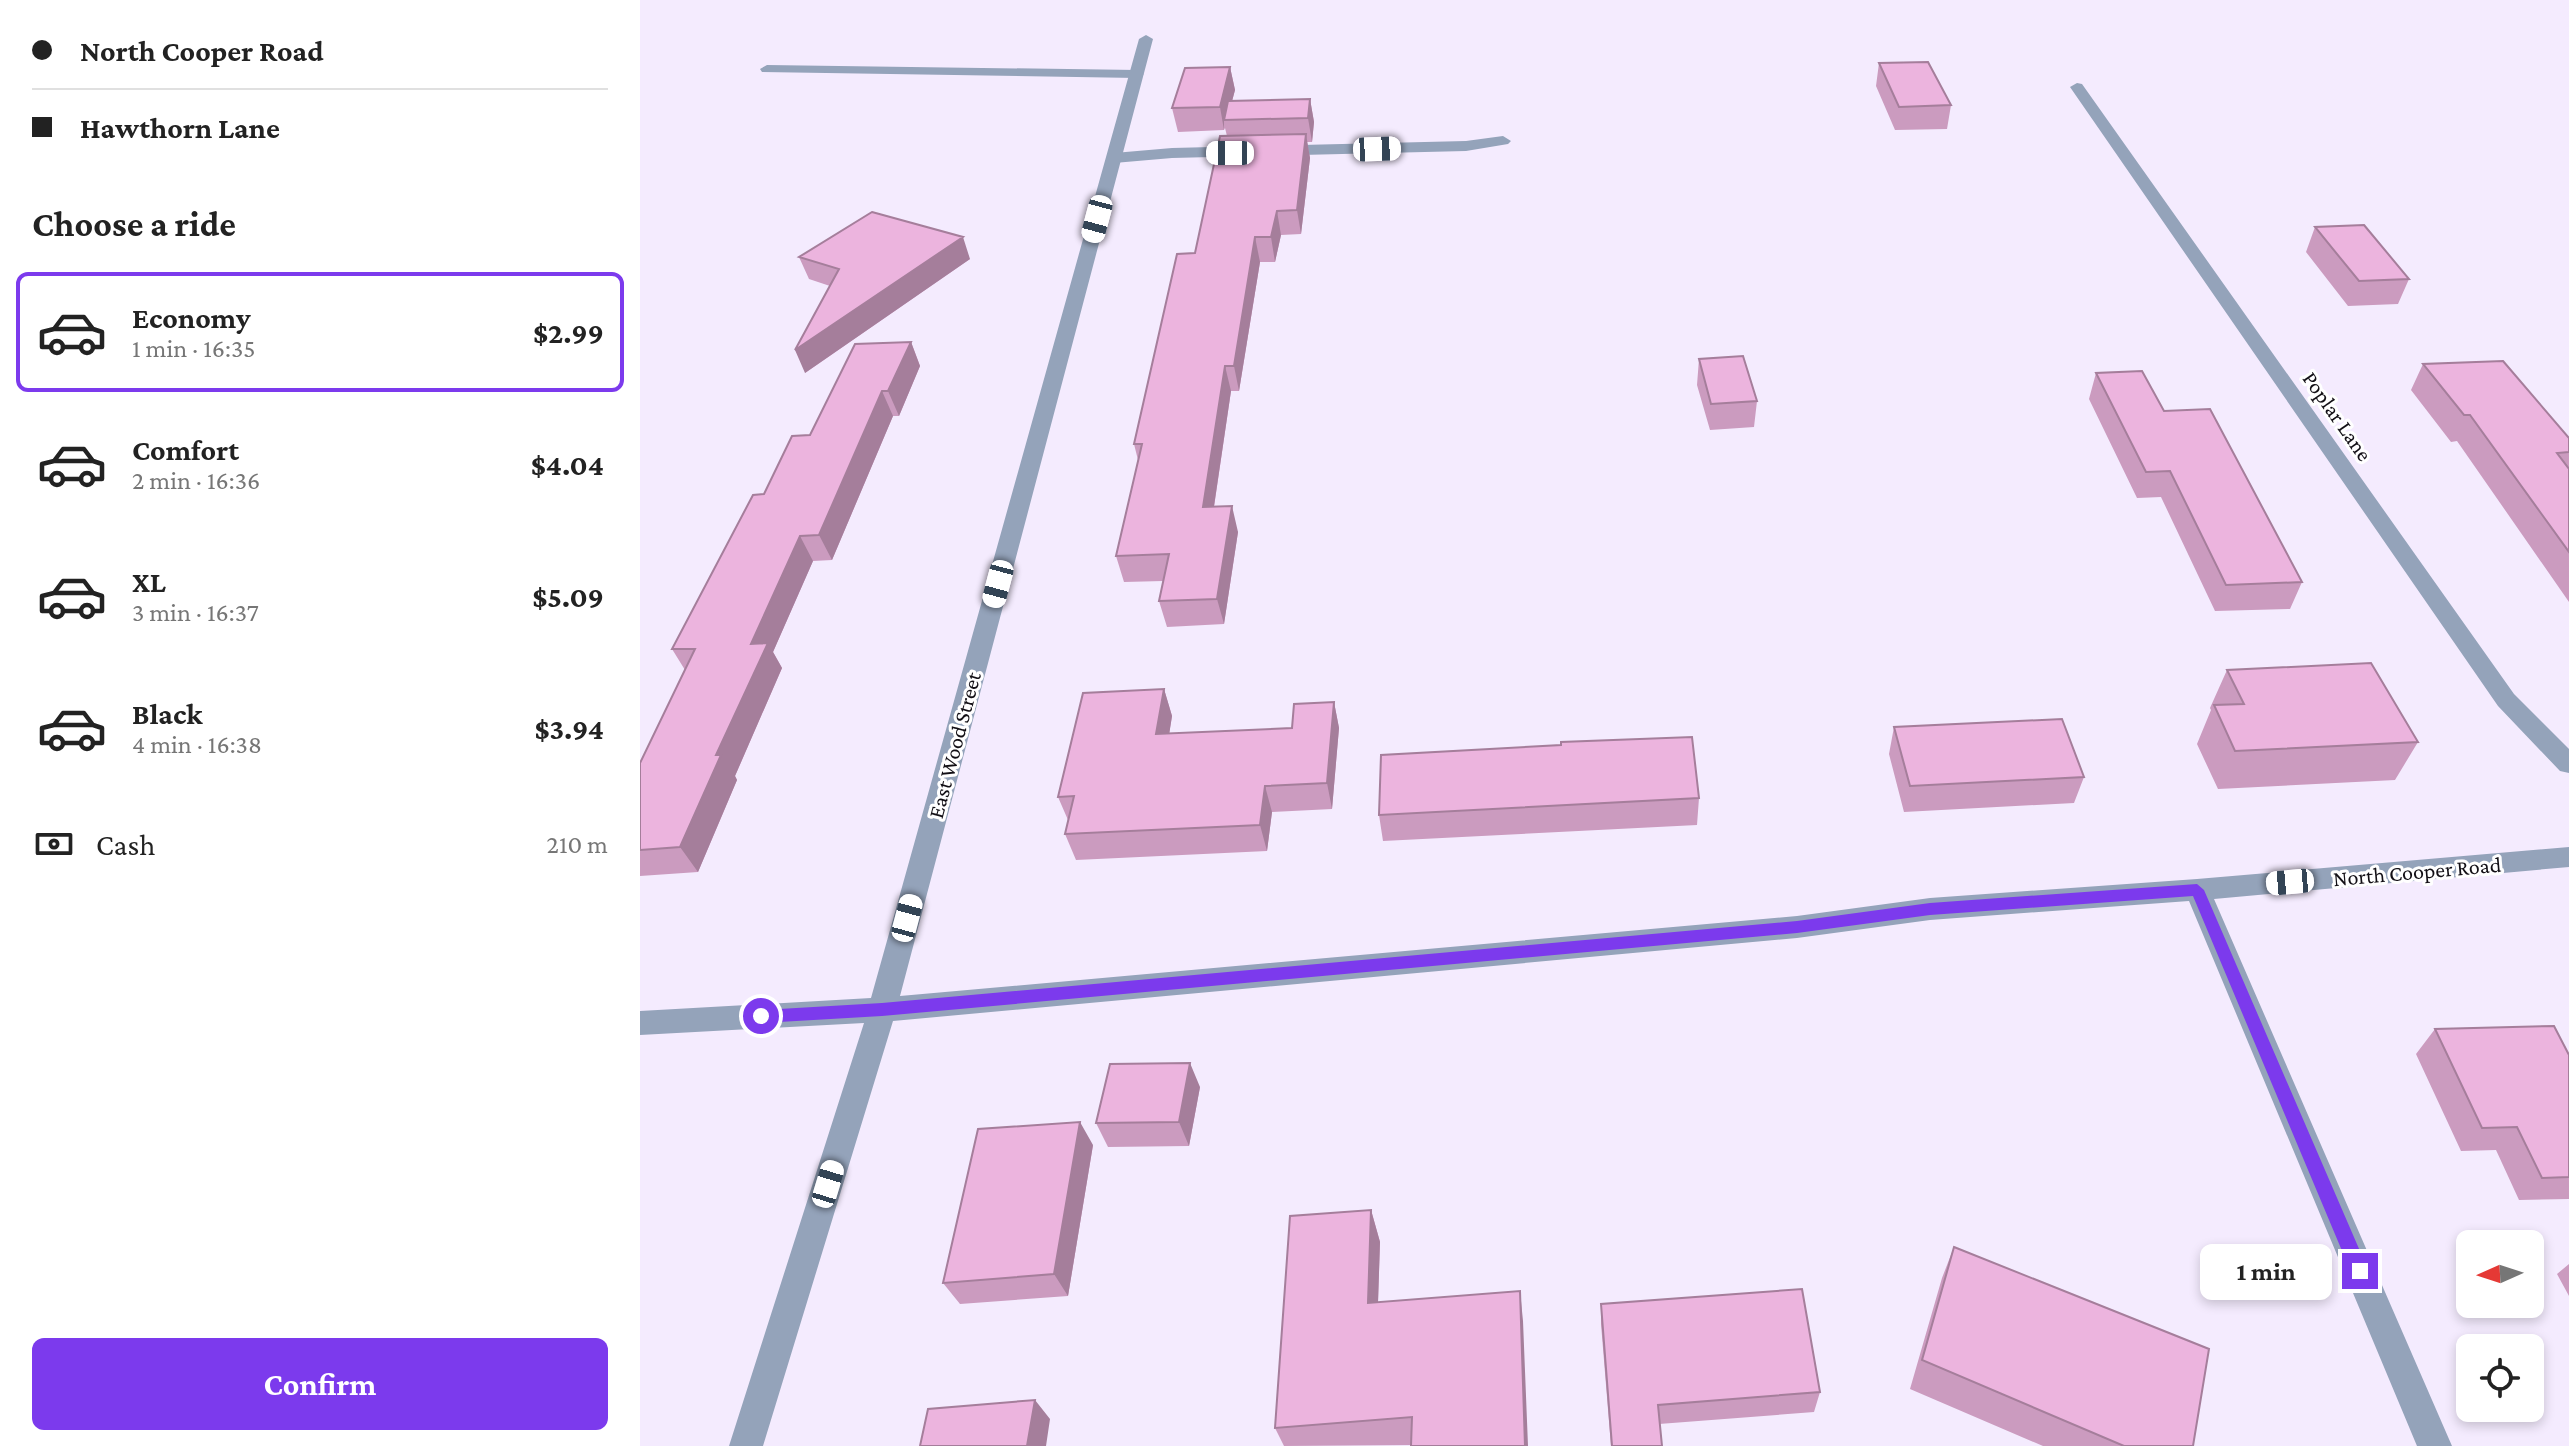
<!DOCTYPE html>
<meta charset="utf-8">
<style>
:root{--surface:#fff;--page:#f6f6f6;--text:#222;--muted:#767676;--line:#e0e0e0;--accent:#7c3aed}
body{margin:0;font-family:"Crimson Pro",serif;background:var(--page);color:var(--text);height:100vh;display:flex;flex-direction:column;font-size:30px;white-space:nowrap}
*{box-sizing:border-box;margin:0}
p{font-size:26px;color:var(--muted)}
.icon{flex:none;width:44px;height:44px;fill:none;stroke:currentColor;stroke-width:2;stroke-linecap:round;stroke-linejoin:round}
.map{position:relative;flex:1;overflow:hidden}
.panel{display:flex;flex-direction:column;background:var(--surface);width:640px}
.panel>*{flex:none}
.hud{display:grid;align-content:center;height:176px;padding:0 32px;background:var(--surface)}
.needle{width:52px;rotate:267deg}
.buttons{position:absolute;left:1816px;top:1230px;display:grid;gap:16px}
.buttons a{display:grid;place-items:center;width:88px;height:88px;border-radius:12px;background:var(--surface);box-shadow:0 4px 12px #0003;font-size:40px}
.end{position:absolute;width:36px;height:36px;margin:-18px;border:10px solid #7c3aed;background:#fff;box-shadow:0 0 0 4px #fff}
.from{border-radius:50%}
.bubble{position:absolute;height:56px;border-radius:12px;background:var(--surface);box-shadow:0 4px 12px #0003;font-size:26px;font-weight:700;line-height:56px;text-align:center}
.car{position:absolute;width:24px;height:48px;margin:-24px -12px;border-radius:10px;box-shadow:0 0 6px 2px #0007;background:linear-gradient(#fff 24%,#345 0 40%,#fff 0 76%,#345 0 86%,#fff 0)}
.hud b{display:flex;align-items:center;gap:28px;height:76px;font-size:30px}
.hud b+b{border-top:2px solid var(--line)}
.hud i{width:20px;height:20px;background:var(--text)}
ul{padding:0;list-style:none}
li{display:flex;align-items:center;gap:24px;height:120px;margin:0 16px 12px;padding:0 16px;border:4px solid transparent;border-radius:12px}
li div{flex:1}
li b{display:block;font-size:30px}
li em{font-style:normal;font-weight:700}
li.current{border-color:var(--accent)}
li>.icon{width:72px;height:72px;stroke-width:1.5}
h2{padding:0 32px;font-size:36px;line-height:96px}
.pay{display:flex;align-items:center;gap:20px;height:88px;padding:0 32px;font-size:30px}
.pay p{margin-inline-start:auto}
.action{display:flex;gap:16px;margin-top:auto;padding:16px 32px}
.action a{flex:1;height:92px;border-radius:12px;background:var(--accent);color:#fff;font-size:32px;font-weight:700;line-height:92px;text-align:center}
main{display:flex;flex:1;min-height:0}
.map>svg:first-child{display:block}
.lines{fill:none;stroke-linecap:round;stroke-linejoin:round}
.lane{fill:#94a3ba;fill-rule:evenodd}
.street{fill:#94a3ba;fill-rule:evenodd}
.wall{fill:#cb9bbf}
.shaded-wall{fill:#a57e9b}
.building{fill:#ecb4de;stroke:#a57e9b;stroke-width:2}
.route{fill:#7c3aed}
.labels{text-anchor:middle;stroke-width:6;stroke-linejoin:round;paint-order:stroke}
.street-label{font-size:22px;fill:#120f15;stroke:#fff}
</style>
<main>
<section class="panel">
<div class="hud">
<b><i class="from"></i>North Cooper Road</b>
<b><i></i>Hawthorn Lane</b>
</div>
<h2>Choose a ride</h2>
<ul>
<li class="current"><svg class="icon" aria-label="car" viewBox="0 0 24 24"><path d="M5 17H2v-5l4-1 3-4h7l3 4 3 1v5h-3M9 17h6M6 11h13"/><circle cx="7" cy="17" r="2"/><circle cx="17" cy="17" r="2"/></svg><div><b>Economy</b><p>1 min · 16:35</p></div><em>$2.99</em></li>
<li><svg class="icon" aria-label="car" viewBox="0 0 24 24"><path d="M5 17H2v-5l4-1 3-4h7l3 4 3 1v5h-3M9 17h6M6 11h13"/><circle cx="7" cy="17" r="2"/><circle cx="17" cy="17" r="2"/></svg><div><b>Comfort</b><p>2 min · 16:36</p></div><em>$4.04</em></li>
<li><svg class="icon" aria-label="car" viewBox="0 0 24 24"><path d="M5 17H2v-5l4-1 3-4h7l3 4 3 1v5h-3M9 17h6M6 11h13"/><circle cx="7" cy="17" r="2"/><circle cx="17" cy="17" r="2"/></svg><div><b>XL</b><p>3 min · 16:37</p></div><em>$5.09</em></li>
<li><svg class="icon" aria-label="car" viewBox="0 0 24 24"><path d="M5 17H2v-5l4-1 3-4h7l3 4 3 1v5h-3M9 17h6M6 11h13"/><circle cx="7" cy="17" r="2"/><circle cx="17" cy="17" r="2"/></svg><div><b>Black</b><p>4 min · 16:38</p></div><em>$3.94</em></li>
</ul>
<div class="pay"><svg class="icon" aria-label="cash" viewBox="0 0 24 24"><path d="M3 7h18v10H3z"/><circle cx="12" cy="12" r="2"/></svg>Cash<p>210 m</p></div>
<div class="action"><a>Confirm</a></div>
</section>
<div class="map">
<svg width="1929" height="1446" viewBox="0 0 1929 1446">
<rect width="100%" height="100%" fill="#f4ebfe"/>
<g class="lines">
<path class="lane" d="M127,65l370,5 7,4 -7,4 -375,-6 -2,-3z
M863,136l8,5 -3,3 -42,7 -294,7 -58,5 -8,-5 8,-5 58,-5 294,-7z"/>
<path class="street" d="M506,35l7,4 -253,957 897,-80 133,-18 267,-19 372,-32v20l-355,32 238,547h-35l-228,-545 -259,19 -133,18 -904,83 -130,425h-34l135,-423 -224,12v-24l231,-13 268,-959z
M1437,83l5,1 432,610 55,55v24l-9,-2 -62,-65 -428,-619z"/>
</g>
<path class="wall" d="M1239,63l72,42 -4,24 -52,1 -19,-44z
M590,67l5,23 -3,11 78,-2 4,23 -2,20h-5l3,16 -9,76 -20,1 -6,27h-15l-21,129h-8l-17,116 24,25 -14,92 -57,3 -8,-26 4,-20 -39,1 -8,-26 22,-96 -4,-16 61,-191 32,-117 -2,-8 -1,2 -46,2 -6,-24z
M1675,227l94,52 -11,25 -50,2 -42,-54z
M159,257l171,2 -165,114 25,-87 -21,-7z
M271,342l9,24 -21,50h-6l-61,144 -19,1 -40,91 9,16 -47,108 2,4 -39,92 -58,4v-113l45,-93 -13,-21 92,-155 46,-59z
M1059,359l58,42 -3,26 -44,3 -13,-45z
M1783,364l146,74v164l-112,-161 -6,1 -40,-52z
M1456,373l68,38 138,171 -12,27 -75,2 -54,-114 -24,1 -48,-99z
M1587,670l191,72 -23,38 -177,9 -21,-45 14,-34 -1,-2z
M524,689l8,27 -3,18 123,-6 42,-26 5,26 -7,81 -60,3 -5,39 -191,9 -11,-26 3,-14 -10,-23z
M1254,727l190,50 -10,26 -170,9 -15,-58z
M1059,798l-2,27 -314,16 -4,-26z
M1795,1029l134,26v144l-50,1 -23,-50 -35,1 -45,-97z
M560,1087l-11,59 -81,1 -12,-24z
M453,1145l-25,151 -108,8 -17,-21z
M731,1210l9,32 -2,60 145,19 -112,124 -127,1 -9,-18z
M1314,1247l239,199h-150l-133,-57 32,-111z
M1929,1264v32l-12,-22z
M961,1304l219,88 -6,20 -155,12 3,22h-51l-10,-122z"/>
<path class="shaded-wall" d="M590,67l5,23 -8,30h-3v10l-4,-23z
M670,99l4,23 -2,20 -4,-24z
M666,134l4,24 -9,76 -4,-24z
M637,211l4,24 -6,27 -4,-25z
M323,237l7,22 -165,114 -10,-23z
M615,237l5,25 -21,129 -5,-25z
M271,342l9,24 -21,50 -11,-25z
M585,366l6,25 -21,142 -7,-26z
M242,391l11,25 -61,144 -13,-25z
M592,506l6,26 -14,92 -7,-25z
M160,536l13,25 -40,91 9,16 -47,108 2,4 -39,92 -18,-25 36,-92 35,-111z
M524,689l8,27 -7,45 -9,-27z
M694,702l5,26 -7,81 -5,-26z
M625,786l7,26 -5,39 -7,-26z
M550,1063l10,24 -11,59 -10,-24z
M440,1122l13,23 -25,151 -14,-22z
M731,1210l9,32 -3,91 -9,-30z
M880,1291l3,30 5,125h-3z
M395,1400l15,19 -4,27h-19z"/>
<path class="building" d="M1288,62l23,43 -52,2 -20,-44z
M590,67l-10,40 -48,1 13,-40z
M670,99l-2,19 -84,2 4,-19z
M666,134l-9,76 -20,1 -6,26h-16l-21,129h-9l-22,141 29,-1 -15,93 -58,2 10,-47 -53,2 26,-112h-8l43,-190 18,-1 25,-117z
M232,212l91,25 -168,113 44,-81 -40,-12z
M1724,225l45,54 -50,2 -44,-54z
M271,342l-23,49h-6l-63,144 -19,1 -49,108 17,-1 -52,112h5l-41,92 -40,3v-87l55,-114h-23l81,-154 11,-1 28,-58 18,-1 45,-91z
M1103,356l14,45 -46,3 -12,-45z
M1863,361l66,77v14l-12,1 12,16v83l-99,-137h-6l-41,-51z
M1502,371l22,40 46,-2 92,173 -76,3 -56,-114 -24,1 -50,-99z
M1731,663l47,79 -183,9 -21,-46 30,-1 -17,-34z
M524,689l-8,45 136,-6 2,-24 40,-2 -7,81 -62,3 -5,39 -195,9 9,-38 -16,1 25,-104z
M1422,719l22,58 -174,9 -16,-59z
M1052,737l7,61 -320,17 2,-60 180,-10v-3z
M1914,1026l15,29v122l-27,1 -25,-51 -35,1 -47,-99z
M550,1063l-11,59 -83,1 14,-59z
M440,1122l-26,152 -111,9 35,-154z
M731,1210l-3,93 152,-12 5,155h-114l1,-29 -137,11 15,-212z
M1314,1247l255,102 -16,97h-69l-202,-86z
M1162,1289l18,103 -162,13 4,41h-50l-11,-142z
M395,1400l-8,46h-107l8,-37z"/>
<path class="route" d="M1557,884l7,6 162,375 2,6 -2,6 -6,2 -7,-2 -160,-381 -263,19 -133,18 -915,83 -121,7 -8,-7 8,-6 121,-7 915,-82 133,-18z"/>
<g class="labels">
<g class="street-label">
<text transform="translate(1698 416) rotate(55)" y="8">Poplar Lane</text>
<text transform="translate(314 745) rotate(-75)" y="8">East Wood Street</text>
<text transform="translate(1777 871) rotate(-5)" y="8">North Cooper Road</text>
</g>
</g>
</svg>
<div class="buttons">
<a><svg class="needle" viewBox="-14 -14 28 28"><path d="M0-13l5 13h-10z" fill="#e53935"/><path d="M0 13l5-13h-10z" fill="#767676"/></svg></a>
<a><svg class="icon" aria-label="locate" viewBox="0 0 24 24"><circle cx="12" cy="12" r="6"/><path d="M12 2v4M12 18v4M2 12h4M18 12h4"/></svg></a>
</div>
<i class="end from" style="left:121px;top:1016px"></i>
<i class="end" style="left:1720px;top:1271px"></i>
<div class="bubble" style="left:1560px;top:1244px;width:132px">1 min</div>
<i class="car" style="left:737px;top:149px;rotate:88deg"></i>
<i class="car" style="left:590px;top:153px;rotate:270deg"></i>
<i class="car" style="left:457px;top:219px;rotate:195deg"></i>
<i class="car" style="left:358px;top:584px;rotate:195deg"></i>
<i class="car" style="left:1650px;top:882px;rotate:265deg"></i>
<i class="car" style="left:267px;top:918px;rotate:15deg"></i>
<i class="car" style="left:188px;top:1184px;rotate:17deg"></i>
</div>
</main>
